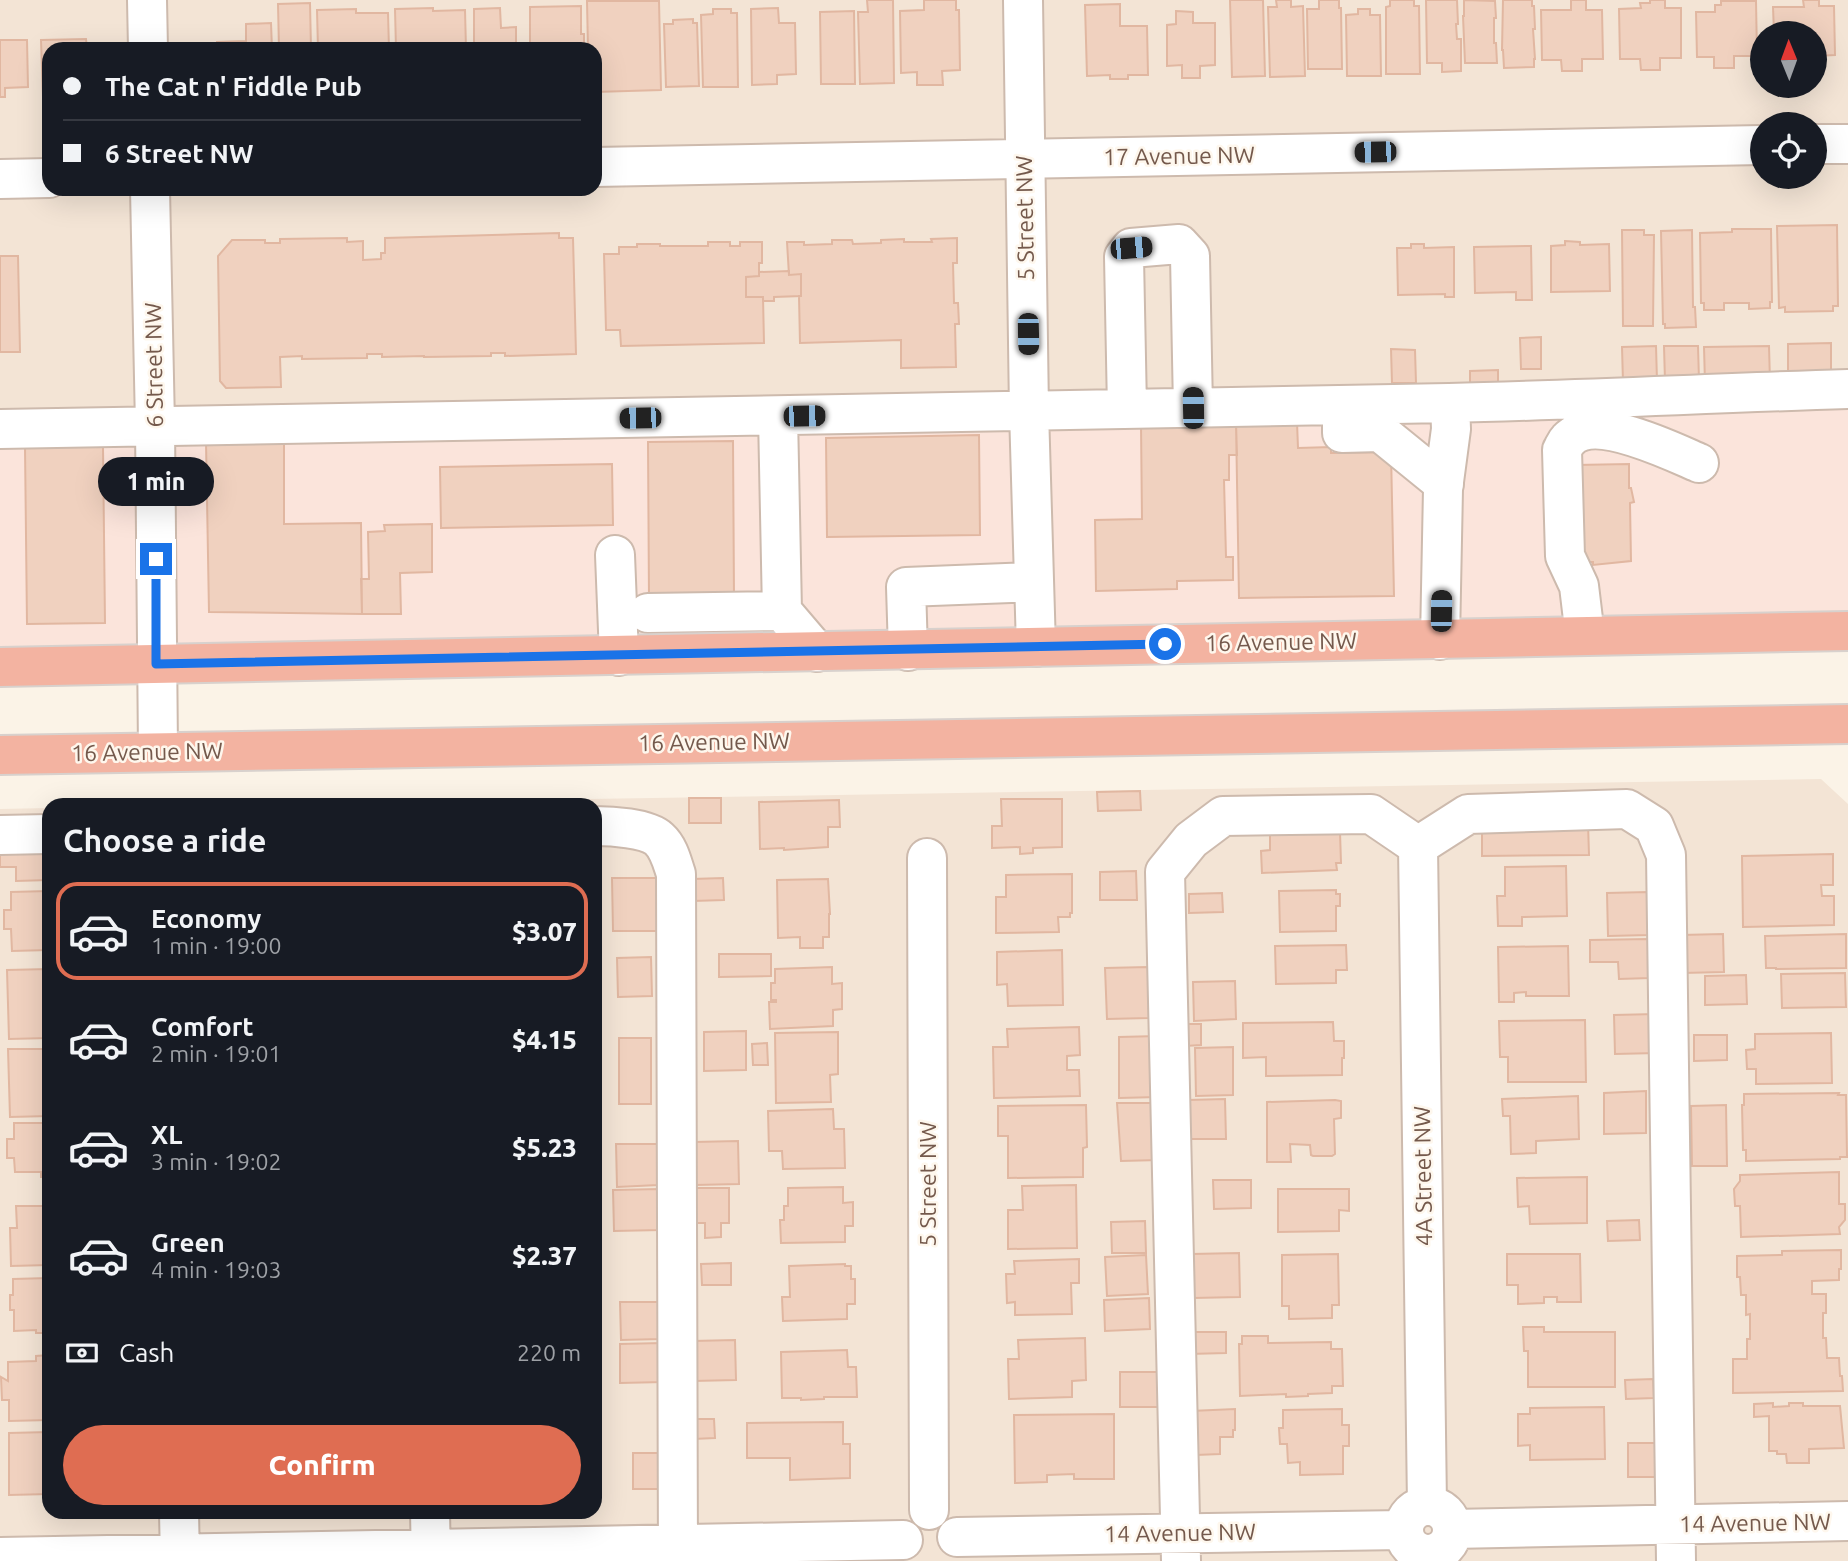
<!DOCTYPE html>
<meta charset="utf-8">
<style>
:root{--surface:#171b24;--page:#242831;--text:#f1f3f6;--muted:#9ea1a6;--line:#363941;--accent:#df6d52}
body{margin:0;font-family:Ubuntu,sans-serif;background:var(--page);color:var(--text);height:100vh;display:flex;flex-direction:column;font-size:26px;white-space:nowrap}
*{box-sizing:border-box;margin:0}
p{font-size:23px;color:var(--muted)}
.icon{flex:none;width:38px;height:38px;fill:none;stroke:currentColor;stroke-width:2;stroke-linecap:round;stroke-linejoin:round}
.map{position:relative;flex:1;overflow:hidden}
.drawer{position:absolute;left:42px;top:798px;width:560px;height:721px;display:flex;flex-direction:column;background:var(--surface);border-radius:21px;box-shadow:0 7px 28px #0002}
.drawer>*{flex:none}
.hud{position:absolute;left:42px;top:42px;width:560px;height:154px;border-radius:21px;box-shadow:0 7px 28px #0002;display:grid;align-content:center;height:154px;padding:0 21px;background:var(--surface)}
.needle{width:46px;rotate:359deg}
.buttons{position:absolute;left:1750px;top:21px;display:grid;gap:14px}
.buttons a{display:grid;place-items:center;width:77px;height:77px;border-radius:50%;background:var(--surface);box-shadow:0 7px 28px #0002;font-size:35px}
.end{position:absolute;width:32px;height:32px;margin:-16px;border:9px solid #1a73e8;background:#fff;box-shadow:0 0 0 4px #fff}
.from{border-radius:50%}
.bubble{position:absolute;height:49px;border-radius:24px;background:var(--surface);box-shadow:0 7px 28px #0002;font-size:23px;font-weight:800;line-height:49px;text-align:center}
.car{position:absolute;width:21px;height:42px;margin:-21px -10px;border-radius:9px;box-shadow:0 0 5px 2px #0007;background:linear-gradient(#222 24%,#8ab4d8 0 40%,#222 0 76%,#8ab4d8 0 86%,#222 0)}
.hud b{display:flex;align-items:center;gap:24px;height:66px;font-size:26px}
.hud b+b{border-top:2px solid var(--line)}
.hud i{width:18px;height:18px;background:var(--text)}
ul{padding:0;list-style:none}
li{display:flex;align-items:center;gap:21px;height:98px;margin:0 14px 10px;padding:0 7px;border:4px solid transparent;border-radius:21px}
li div{flex:1}
li b{display:block;font-size:26px}
li em{font-style:normal;font-weight:800}
li.selected{border-color:var(--accent)}
li>.icon{width:63px;height:63px;stroke-width:1.5}
h2{padding:0 21px;font-size:32px;line-height:84px}
.pay{display:flex;align-items:center;gap:18px;height:77px;padding:0 21px;font-size:26px}
.pay p{margin-inline-start:auto}
.button{display:flex;gap:14px;margin-top:auto;padding:14px 21px}
.button a{flex:1;height:80px;border-radius:42px;background:var(--accent);color:#fff;font-size:28px;font-weight:800;line-height:80px;text-align:center}
.map>svg:first-child{display:block}
.residential{fill:#f3e4d5;fill-rule:evenodd}
.commercial{fill:#fbe4db}
.building{fill:#f0d1bf;stroke:#e1b7a1;stroke-width:2}
.lines{fill:none;stroke-linecap:round;stroke-linejoin:round}
.minor-casing{stroke:#cdbaad;stroke-width:42}
.highway-casing{stroke:#d8d1cd;stroke-width:42}
.minor{stroke:#fff;stroke-width:38}
.highway{stroke:#f3b3a1;stroke-width:38}
.route{stroke:#1a73e8;stroke-width:9}
.labels{text-anchor:middle;stroke-width:5;stroke-linejoin:round;paint-order:stroke}
.street-label{font-size:23px;fill:#74594c;stroke:#fef7ed}
</style>
<div class="map">
<svg width="1848" height="1561" viewBox="0 0 1848 1561">
<rect width="100%" height="100%" fill="#fbf3e7"/>
<path class="residential" d="M0,0h1848v389l-1848,40zM1762,33h53v53h-53zM49,49h546v140h-546zM1762,124h53v53h-53z
M1821,779l27,25v757h-1848v-752l49,-1v704h546v-707h-378z"/>
<path class="commercial" d="M1848,389v242l-1848,36v-238z"/>
<path class="building" d="M867,0h26l1,83 -34,1 -2,-72h10z
M924,0h32v10h3l1,60 -18,1 1,14h-26v-13l-16,1 -1,-62 24,-1z
M1230,0h33l2,76 -33,1z
M1276,0h15v7l12,-1 2,70 -35,1 -2,-70h9z
M1319,0h20v8h2l1,61h-34l-1,-60h12z
M1390,0h24v6h5l1,68h-34v-67l4,-1z
M1426,0h31l1,24h-2l1,15h4v32l-19,1v-9h-15z
M1464,0l31,1 1,17h-2v25h2l1,20h-32l-2,-47h1z
M1503,0h29v6h2l1,23h-2l2,30h-1v8l-30,1 -1,-18h-1z
M1571,0h15v10h16l1,49h-21v12h-20l-1,-11h-19l-1,-50h30z
M1650,0h15v8h16v50h-21v12h-19l-1,-11h-20l-1,-50 22,-1 -1,-5h10z
M1803,0h16v6h15l1,49 -20,1v-23h-41l-1,-26h31z
M587,1h72l2,89 -66,2v-43h-7z
M1721,1h35l1,55h-23v12h-20v-11h-17l-1,-45h19v-7h6z
M310,3l1,46h-32l-1,-45z
M1120,4v22h27l1,49h-20v4h-18v-4l-23,1 -2,-71z
M581,6v28h3v15h-54v-42z
M433,8v3l32,-1 1,39h-70l-1,-40z
M500,8l1,20 15,-1v22h-42v-40z
M778,8l1,15h16l1,51 -19,1v9l-25,1 -1,-76z
M356,9v4h32l1,36h-71l-1,-39z
M713,9h18v4h6l1,74h-35l-2,-72 12,-1z
M1358,9h12v6h10l1,61h-34l-1,-61 12,-1z
M854,11l1,73h-34l-1,-72z
M1176,11l17,1v11h22v42l-15,1v12h-18v-13l-15,1v-41l9,-1z
M693,19v4h4l2,63 -33,1 -2,-63h9v-4z
M271,23l1,26h-55v-7l29,-1v-17z
M86,39l1,10h-38v48h-6l-2,-57z
M0,40h27l1,47 -23,1v9h-5z
M1837,225l1,81h-5v5l-48,1v-5l-6,1 -2,-82z
M1732,229h39l1,73h-2v6l-21,1v-6h-25v7h-20v-7h-3l-1,-70 32,-1z
M1622,230h22v5h10l-1,91h-30z
M1692,230l1,77h2l1,20 -31,1v-4h-2l-2,-93z
M559,233v5h14l3,116 -71,2v-3h-14v3l-67,1v-1l-42,1v-3h-15v4l-65,1v-3l-22,1 1,30 -55,1 -6,-7 -2,-125 14,-16h33v3h15v-4l67,-1v4l16,-1v19l18,-1v-6h4v-15z
M957,238v25h-4l1,40h4l1,21h-4l1,43 -55,1v-28l-101,3 -1,-47h2v-22l-12,1 -2,-33h17v3l28,-1v-4h20l1,4 28,-1v-3l23,-1v3h28l-1,-3z
M1565,241l15,1v3l29,-1 1,47 -59,1v-46l14,-1z
M708,242h22v4h10v-4h22v21h-3v13l-13,1v20h17l1,46 -143,3 -1,-16h-14l-2,-76h15v-7h18v-3h23v2h48z
M1411,244h13v4l30,-1v50h-9v-3l-47,1 -1,-47h14z
M1531,246l1,54h-16v-8l-41,1 -1,-46z
M0,256h18l2,96h-20z
M789,271v4l12,-1v22l-27,1v4h-11v-4h-17v-20l13,-1v-4z
M1541,337v32h-20l-1,-31z
M1831,343v35l-43,1v-35z
M1656,346l1,35 -34,1 -1,-35z
M1664,346h34l1,34 -34,1z
M1769,346l1,36 -65,1 -1,-36z
M1391,349l24,1 1,33h-24z
M1498,370v18h-28v-17z
M1297,422l1,26 33,-1v6l60,-1 3,144 -155,2 -3,-175z
M1236,423l1,32h-8v25h-5l2,77h7v23l-56,1v8l-81,2 -1,-71 47,-1 -1,-94z
M979,435l1,100 -153,2 -1,-99z
M733,441l1,157 -85,1 -1,-157z
M206,442h78v82l77,-1 1,91 -153,-2z
M25,447h78l2,176 -78,1z
M612,464l1,61 -172,3 -1,-61z
M1629,464v24h2l3,14 -4,1 1,58 -38,4v-3h-15l-2,-97z
M432,524v48l-32,1 1,41h-39l-1,-35h8l-1,-47 17,-1 -1,-6z
M1140,791l1,19 -43,1 -1,-19z
M689,798h32v25h-32z
M1001,799h61v48l-29,1v5l-13,1v-7l-28,1v-22h10z
M839,800l1,27h-12v20l-44,3v-2l-24,1 -1,-47z
M1588,823l1,32 -107,1v-31z
M1340,832l1,31h-5l1,7 -75,3 -1,-22 9,-1v-15z
M49,851v29l-33,1v-14h-16v-15z
M1833,854v31h-12l1,11h12v29l-91,2 -1,-71z
M1566,866l1,50 -45,1v9h-24l-1,-30h8v-29z
M1136,871l1,29h-37v-28z
M1072,874v39h-2v4h-12l1,15 -63,1v-36h10v-22z
M612,878h44l1,53h-44z
M723,878l1,22 -31,1 -1,-22z
M828,879l2,35h-1v23h-6v11h-23v-11l-22,1 -1,-58z
M1336,890v4h4v12h-4v25l-56,1 -1,-41z
M49,891v59l-37,1 -1,-22h-7v-19h7v-18z
M1648,892l1,43 -41,1 -1,-43z
M1222,893l1,19 -34,1v-19z
M1723,934l1,38 -42,1 -1,-38z
M1846,934v34l-70,1v-1h-10l-1,-32z
M1649,939l1,39 -31,1 -1,-17h-28v-22z
M1346,945l1,25h-11v13l-60,1 -1,-38z
M1568,946l1,50h-43v-4l-12,1v9h-15l-1,-55z
M1062,950l1,55 -55,1 -1,-22 -10,1v-33z
M719,954h52v22l-52,1z
M651,957l1,39 -34,1 -1,-39z
M832,967v17l10,-1v26l-9,1v16l-63,3 -1,-27h7v-2h-5v-17h4v-14z
M1148,967l1,51 -42,1 -2,-51z
M49,969v69l-40,1 -2,-69z
M1845,973l1,34 -64,1 -1,-34z
M1746,975l1,29 -42,1v-29z
M1235,981l1,38 -42,2 -1,-39z
M1656,1014l1,39 -42,1 -1,-39z
M1585,1020l1,62h-78v-25h-8l-1,-36z
M1333,1022l1,19h10v17h-2v17l-76,1v-19l-23,1v-35z
M1184,1024h17v21l-16,1z
M1079,1027l1,28 -13,1v14h12l1,26 -86,2 -1,-51h15l-1,-18z
M746,1031v39l-42,1v-39z
M838,1032v42l-8,1 1,27 -55,1 -1,-70z
M1831,1033l1,50 -76,1v-15h-9l-1,-19 9,-1v-15z
M1694,1035h33v25l-33,1z
M1158,1036v61l-39,1v-61z
M619,1038h32v66h-32z
M767,1043l1,22h-15l-1,-21z
M1233,1047v48l-37,1 -1,-48z
M8,1049h41v67l-39,1z
M1646,1091v42l-42,1v-41z
M1839,1093l-1,2h8l1,62h-7v2l-94,2v-11h-3l-1,-45h2v-11z
M1578,1096l1,43 -43,2v12l-25,1 -1,-38h-7l-1,-17z
M1225,1099l1,40h-37l-1,-39z
M1335,1100l6,1v17l-7,1 1,35 -3,2h-19l-2,-1 -1,-10 -20,-1 1,18h-24v-60z
M1117,1103h41l1,57 -38,1z
M1086,1105l1,42 -4,1v29l-75,1v-42h-10v-30z
M1726,1105l1,61h-35l-1,-60z
M833,1109l1,20h10l1,39 -62,1 -1,-18h-13l-1,-40z
M14,1123h35v54h-8v-5h-26l-1,-14h-7v-19h7z
M738,1141l1,43 -44,1 -1,-43z
M616,1144h42v41l-41,2z
M1839,1172v32h6v16l-6,7 1,7 -99,3 -1,-31h-5l-1,-17 6,-8v-6z
M1587,1177v46l-57,1 -1,-18 -11,1 -1,-29z
M1213,1180h38v28l-37,1z
M1076,1185l1,63 -69,1v-39h15l-1,-24z
M843,1187v16l10,-1v24h-8v16l-64,1 -1,-23h4v-14h4v-18z
M691,1188h38v35h-8v14l-16,1v-15h-13z
M660,1189l1,41 -47,1 -1,-41z
M1278,1189h71v22l-10,-1v21l-61,1z
M16,1206h33v59l-38,1 -1,-38h7z
M1639,1220l1,20 -32,1 -1,-20z
M1145,1221l1,32h-34l-1,-31z
M1841,1250v19h-2v11l-27,1v13h14v19h-3v25h3l1,20h12l1,18h2l1,15 -110,2v-34h14v-20h3v-25l-4,1v-20h-5l-1,-18h-3v-21l45,-1v-4z
M1239,1253l1,44 -47,1 -1,-44z
M1338,1254l1,51h-7v13l-43,1v-13h-7v-51z
M1507,1254h73l1,48h-24v-5h-13v6l-26,1v-19h-11z
M1146,1255l2,39 -41,2 -2,-39z
M1079,1259v24h-8l1,31 -57,1v-13l-8,1 -1,-29h9l-1,-13z
M731,1263v22h-29l-1,-21z
M845,1264v2h6v13h4v25h-8v15l-64,2 -1,-24h8l-1,-31z
M49,1278v55h-13v-3l-22,1v-21h-4v-15h3v-16z
M1149,1298l1,31 -45,2 -1,-31z
M620,1302h40l1,37 -40,1z
M1523,1327h21v5h71v55h-87v-36h-4z
M1189,1332h37v21l-37,1z
M1242,1336h26v7l63,-1v7h11l1,37h-11v7l-24,1v2l-22,1v-3l-46,2 -1,-52h3z
M1085,1338l1,42 -14,1v16l-63,2 -1,-40h11l-1,-19z
M735,1340l1,40 -43,1v-40z
M662,1343l1,39 -43,1v-39z
M847,1350l1,17h8l1,30h-33v2l-23,1v-2h-19l-1,-46z
M49,1355v65l-40,1v-21h-7l-1,-23 7,4v-19l28,-1v-5z
M1120,1372h43v35h-43z
M1653,1379l1,19 -28,1 -1,-19z
M1773,1403v4l16,-1v-3h14v3h37l4,42 -35,1v14h-22l-1,-9h-9v-3h-8v-35l-15,1v-13z
M1604,1407l1,52 -75,1v-15l-12,1v-32h12v-6z
M1235,1409v21h-2v7h-13v17l-24,1 -5,-44z
M1342,1409v16h7v21h-6v28l-43,1v-13l-12,1 -1,-19h-7l-1,-16h4v-18z
M1114,1414v65h-40v-5l-27,1v7l-32,1 -1,-68z
M692,1419h22l1,19 -22,1z
M843,1422v22h7v34l-60,2v-22h-43v-35z
M49,1432v62l-40,1v-62z
M1628,1443h34v34h-34z
M633,1453h33v36h-33z"/>
<g class="lines">
<g class="minor-casing">
<path id="minor" d="M147,0l1,49
M1023,0l6,411 7,236
M1815,144h33
M595,167l1167,-22
M0,179l49,-1
M150,189l5,236 3,326
M1342,405v28l38,-1 64,52
M1127,409l-3,-152 7,-9 48,-4 11,12 3,152
M778,416l4,195 35,41
M0,429c483,-12 966,-13 1449,-26 133,-3 266,-10 399,-14
M615,555l4,101
M648,613l134,-2
M1585,636l-6,-50 -14,-30 -3,-106c2,-3 3,-7 6,-10 25,-28 103,11 131,23
M1440,640l3,-151 8,-60 -1,-26
M908,651l-2,-64 128,-5
M595,826c16,0 52,2 64,13 10,9 13,23 17,35l2,687
M0,835l49,-1
M1418,846l50,-32 159,-5 27,17 12,29 10,706
M1418,846l9,659
M927,858l2,652
M1404 1530a24 24 0 1 1 48 0a24 24 0 1 1-48 0Z
M179,1512l1,49
M430,1512l1,49
M1452,1529l396,-8
M957,1537l446,-7
M0,1557l903,-17
M1181,1561l-16,-689 26,-32 32,-24 148,-2 47,32"/>
</g>
<g class="highway-casing">
<path id="highway" d="M0,667l1848,-36
M0,755l1848,-31"/>
</g>
<use href="#minor" class="minor"/>
<use href="#highway" class="highway"/>
</g>
<g class="lines">
<path class="route" d="M156,559v105l1009,-20"/>
</g>
<g class="labels">
<g class="street-label">
<text transform="translate(1179 156) rotate(-1)" y="8">17 Avenue NW</text>
<text transform="translate(1025 218) rotate(-91)" y="8">5 Street NW</text>
<text transform="translate(154 365) rotate(-91)" y="8">6 Street NW</text>
<text transform="translate(1281 642) rotate(-1)" y="8">16 Avenue NW</text>
<text transform="translate(714 742) rotate(-1)" y="8">16 Avenue NW</text>
<text transform="translate(147 752) rotate(-1)" y="8">16 Avenue NW</text>
<text transform="translate(1423 1176) rotate(-91)" y="8">4A Street NW</text>
<text transform="translate(928 1184) rotate(-90)" y="8">5 Street NW</text>
<text transform="translate(1755 1523) rotate(-1)" y="8">14 Avenue NW</text>
<text transform="translate(1180 1533) rotate(-1)" y="8">14 Avenue NW</text>
</g>
</g>
</svg>
<div class="buttons">
<a><svg class="needle" viewBox="-14 -14 28 28"><path d="M0-13l5 13h-10z" fill="#e53935"/><path d="M0 13l5-13h-10z" fill="#9ea1a6"/></svg></a>
<a><svg class="icon" aria-label="locate" viewBox="0 0 24 24"><circle cx="12" cy="12" r="6"/><path d="M12 2v4M12 18v4M2 12h4M18 12h4"/></svg></a>
</div>
<i class="end from" style="left:1165px;top:644px"></i>
<i class="end" style="left:156px;top:559px"></i>
<div class="bubble" style="left:98px;top:457px;width:116px">1 min</div>
<i class="car" style="left:1375px;top:152px;rotate:269deg"></i>
<i class="car" style="left:1131px;top:248px;rotate:85deg"></i>
<i class="car" style="left:1028px;top:334px;rotate:179deg"></i>
<i class="car" style="left:1193px;top:408px;rotate:359deg"></i>
<i class="car" style="left:804px;top:416px;rotate:89deg"></i>
<i class="car" style="left:640px;top:418px;rotate:269deg"></i>
<i class="car" style="left:1441px;top:611px;rotate:1deg"></i>
<div class="hud">
<b><i class="from"></i>The Cat n' Fiddle Pub</b>
<b><i></i>6 Street NW</b>
</div>
<section class="drawer">
<h2>Choose a ride</h2>
<ul>
<li class="selected"><svg class="icon" aria-label="car" viewBox="0 0 24 24"><path d="M5 17H2v-5l4-1 3-4h7l3 4 3 1v5h-3M9 17h6M6 11h13"/><circle cx="7" cy="17" r="2"/><circle cx="17" cy="17" r="2"/></svg><div><b>Economy</b><p>1 min · 19:00</p></div><em>$3.07</em></li>
<li><svg class="icon" aria-label="car" viewBox="0 0 24 24"><path d="M5 17H2v-5l4-1 3-4h7l3 4 3 1v5h-3M9 17h6M6 11h13"/><circle cx="7" cy="17" r="2"/><circle cx="17" cy="17" r="2"/></svg><div><b>Comfort</b><p>2 min · 19:01</p></div><em>$4.15</em></li>
<li><svg class="icon" aria-label="car" viewBox="0 0 24 24"><path d="M5 17H2v-5l4-1 3-4h7l3 4 3 1v5h-3M9 17h6M6 11h13"/><circle cx="7" cy="17" r="2"/><circle cx="17" cy="17" r="2"/></svg><div><b>XL</b><p>3 min · 19:02</p></div><em>$5.23</em></li>
<li><svg class="icon" aria-label="car" viewBox="0 0 24 24"><path d="M5 17H2v-5l4-1 3-4h7l3 4 3 1v5h-3M9 17h6M6 11h13"/><circle cx="7" cy="17" r="2"/><circle cx="17" cy="17" r="2"/></svg><div><b>Green</b><p>4 min · 19:03</p></div><em>$2.37</em></li>
</ul>
<div class="pay"><svg class="icon" aria-label="cash" viewBox="0 0 24 24"><path d="M3 7h18v10H3z"/><circle cx="12" cy="12" r="2"/></svg>Cash<p>220 m</p></div>
<div class="button"><a>Confirm</a></div>
</section>
</div>
